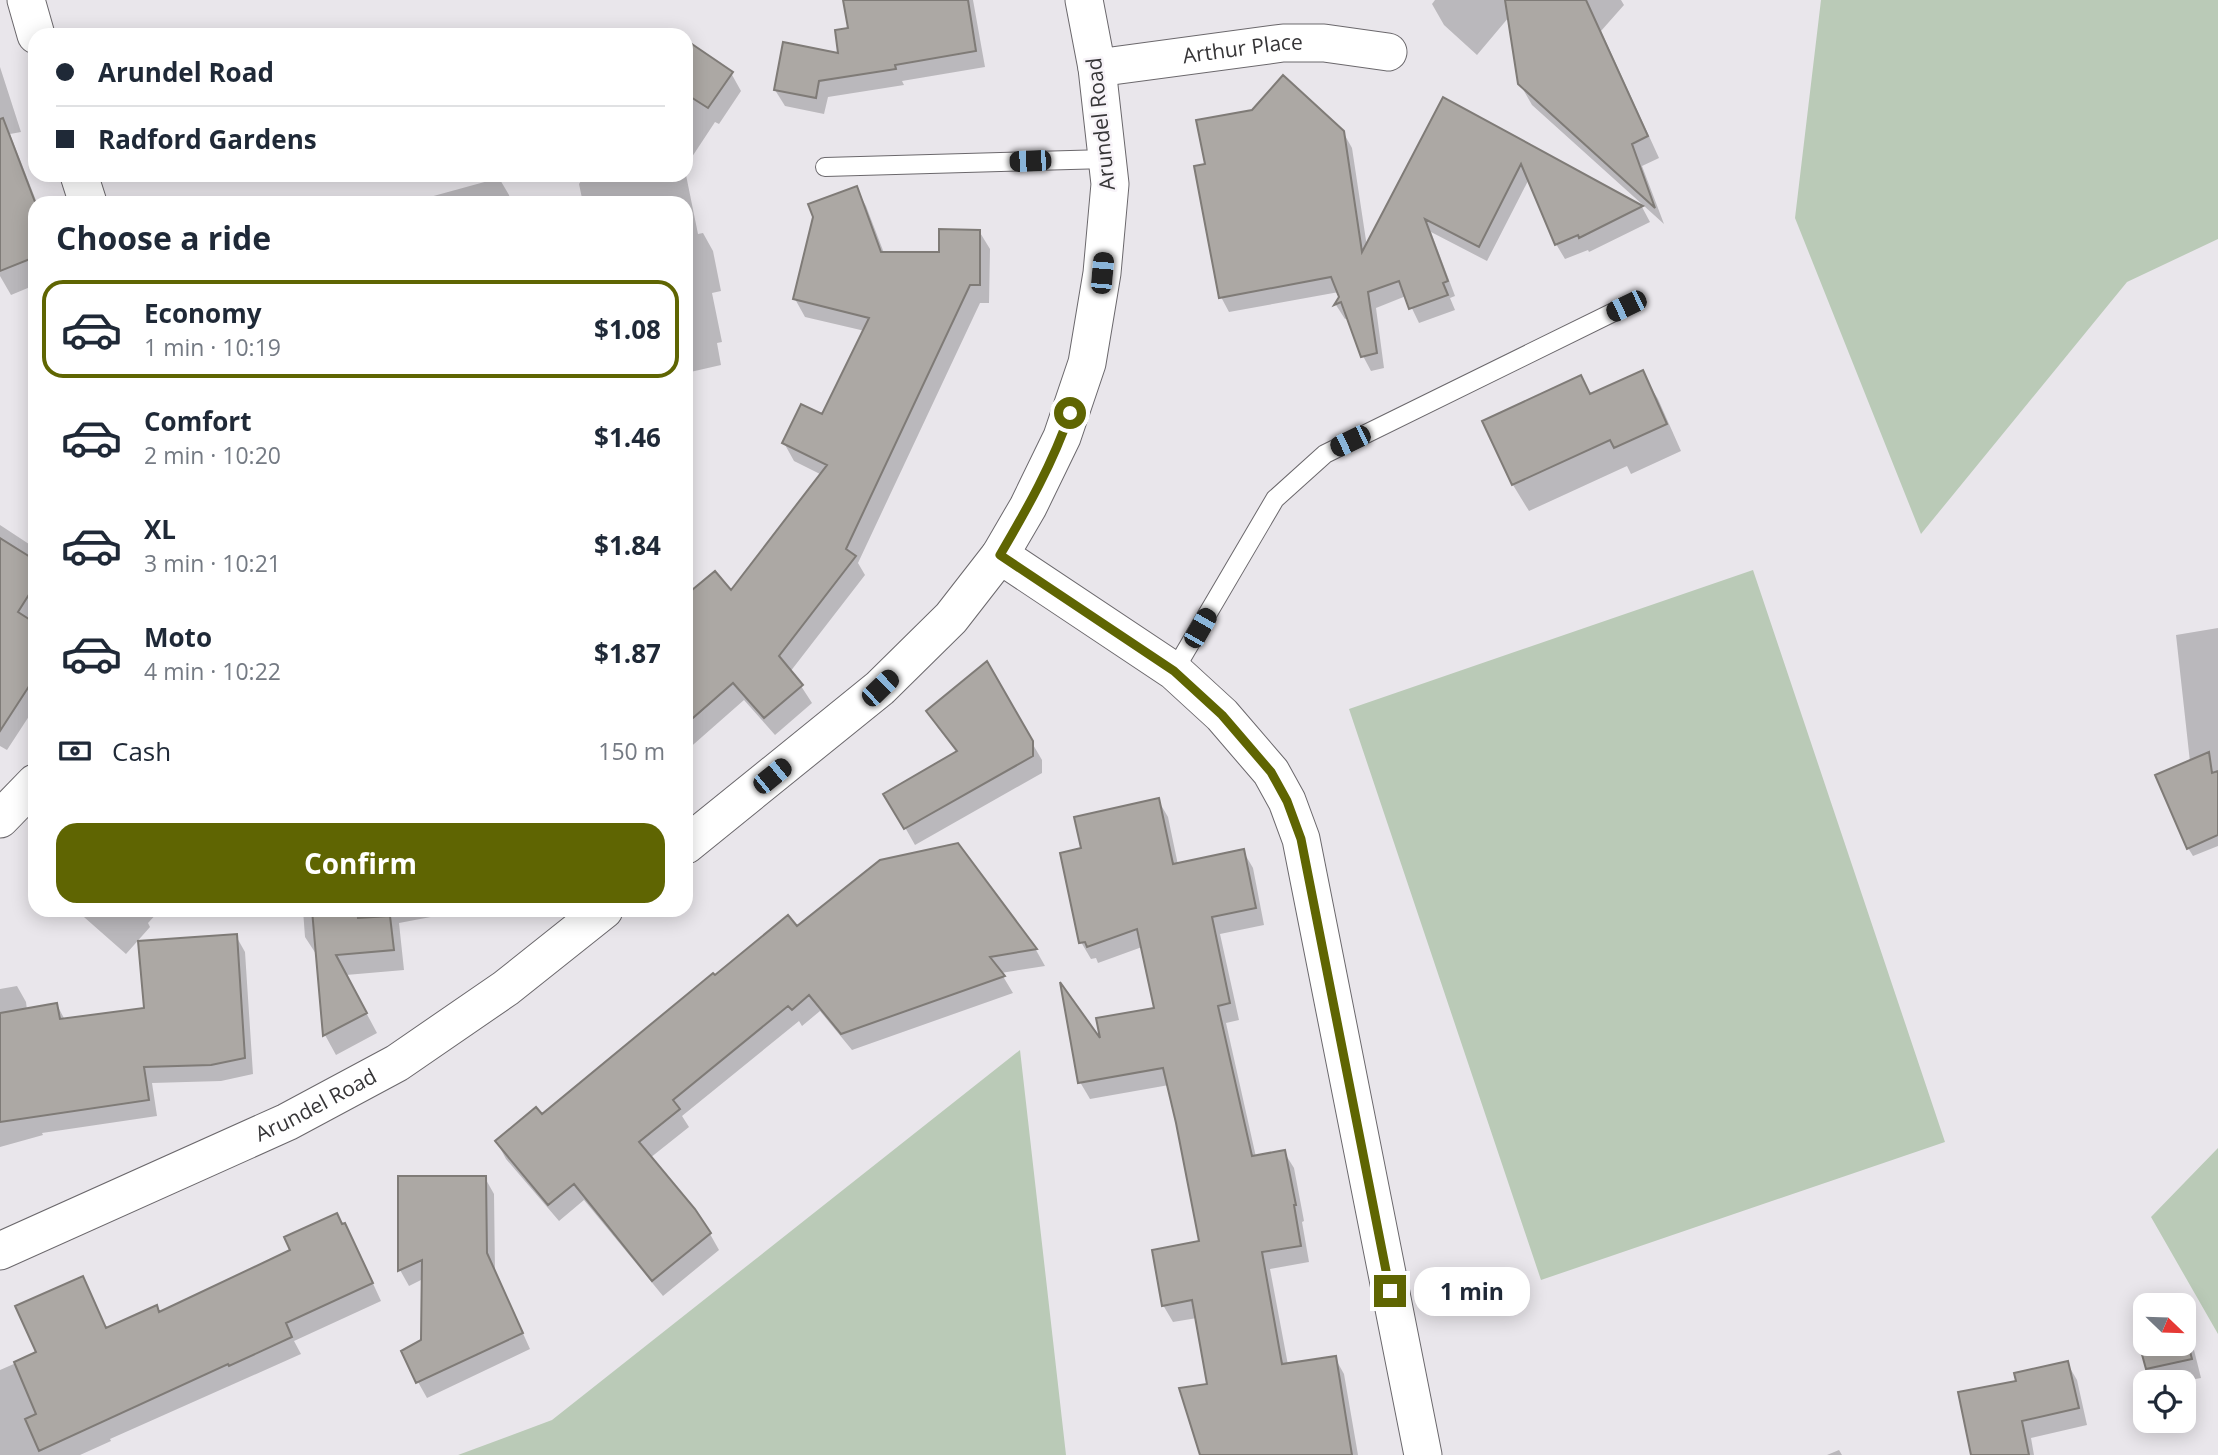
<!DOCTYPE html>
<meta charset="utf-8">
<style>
:root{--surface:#fff;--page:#f2f2f3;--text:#1f2937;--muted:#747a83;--line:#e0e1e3;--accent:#5f6502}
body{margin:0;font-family:"Open Sans",sans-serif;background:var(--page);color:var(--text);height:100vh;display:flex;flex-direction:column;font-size:26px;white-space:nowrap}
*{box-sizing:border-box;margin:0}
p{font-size:23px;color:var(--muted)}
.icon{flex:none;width:38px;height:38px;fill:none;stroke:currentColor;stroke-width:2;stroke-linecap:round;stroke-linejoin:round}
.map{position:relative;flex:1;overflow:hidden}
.panel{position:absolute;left:28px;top:196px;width:665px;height:721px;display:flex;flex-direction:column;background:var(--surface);border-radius:21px;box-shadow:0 4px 18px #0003}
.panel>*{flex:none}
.top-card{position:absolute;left:28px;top:28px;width:665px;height:154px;border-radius:21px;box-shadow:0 4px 18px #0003;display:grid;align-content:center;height:154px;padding:0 28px;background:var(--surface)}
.needle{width:46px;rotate:113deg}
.buttons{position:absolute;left:2133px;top:1293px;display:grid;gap:14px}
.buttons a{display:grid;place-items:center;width:63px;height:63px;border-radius:14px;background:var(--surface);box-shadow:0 4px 18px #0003;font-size:35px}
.end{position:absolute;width:32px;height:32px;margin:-16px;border:9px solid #5f6502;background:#fff;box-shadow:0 0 0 4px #fff}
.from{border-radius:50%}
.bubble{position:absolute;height:49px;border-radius:21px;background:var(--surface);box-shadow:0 4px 18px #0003;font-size:23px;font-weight:700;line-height:49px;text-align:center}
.car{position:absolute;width:21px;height:42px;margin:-21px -10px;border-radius:9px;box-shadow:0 0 5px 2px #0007;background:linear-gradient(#222 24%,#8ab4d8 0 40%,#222 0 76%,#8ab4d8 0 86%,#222 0)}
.top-card b{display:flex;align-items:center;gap:24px;height:66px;font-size:26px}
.top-card b+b{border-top:2px solid var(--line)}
.top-card i{width:18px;height:18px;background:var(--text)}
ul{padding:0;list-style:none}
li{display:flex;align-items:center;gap:21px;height:98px;margin:0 14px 10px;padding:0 14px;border:4px solid transparent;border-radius:21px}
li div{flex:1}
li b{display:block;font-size:26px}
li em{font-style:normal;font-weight:700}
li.on{border-color:var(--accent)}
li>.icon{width:63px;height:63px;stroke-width:1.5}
h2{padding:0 28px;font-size:32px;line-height:84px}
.pay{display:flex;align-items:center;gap:18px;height:77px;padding:0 28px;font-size:26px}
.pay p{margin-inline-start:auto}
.action{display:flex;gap:14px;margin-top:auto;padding:14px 28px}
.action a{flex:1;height:80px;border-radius:21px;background:var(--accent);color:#fff;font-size:28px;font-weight:700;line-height:80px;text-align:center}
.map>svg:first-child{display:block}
.green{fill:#bacab7}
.shadow{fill:#0003}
.building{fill:#aca8a4;stroke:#7f7b77;stroke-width:2}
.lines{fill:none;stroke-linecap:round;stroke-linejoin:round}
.service-casing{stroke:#6b686c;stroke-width:20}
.minor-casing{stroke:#6b686c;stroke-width:39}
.service{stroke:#fff;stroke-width:18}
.minor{stroke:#fff;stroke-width:37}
.route{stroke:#5f6502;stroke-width:9}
.labels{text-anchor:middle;stroke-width:5;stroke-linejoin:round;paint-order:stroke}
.street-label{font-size:21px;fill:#363537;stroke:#f7f3f8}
</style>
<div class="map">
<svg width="2218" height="1455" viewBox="0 0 2218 1455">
<rect width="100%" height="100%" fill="#e9e6eb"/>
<path class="green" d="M1821,0h397v239l-91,43 -206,252 -126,-316z
M1753,570l192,572 -404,138 -192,-571z
M1020,1050l46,405h-608l94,-35z
M2218,1148v186l-67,-117z"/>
<path class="shadow" d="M845,0h128l12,67 -83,14 2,4 -76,12 -4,17 -39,-8 -10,-16 66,-35 9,-26z
M1435,0h186l3,5 -23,26 58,127 -17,8 22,58 -132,-119 -12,-21 -11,-67 -32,38 -33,-30 -12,-21z
M686,43l45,30 10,18 -22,33 -4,-2 -29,44z
M0,67l21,65 -11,2 27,69h-2v82l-24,10 -11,-19z
M1443,100l199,107 8,15 -61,30 -1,-2 -23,9 -9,-15 -27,-65 -42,82 -56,-29 24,64 -5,2 5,12 -36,13 -13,-27 -30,12 8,60 -13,3 -8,-15 -15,-38 -3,1 -9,-14 4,-8 -1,-5 -110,20 -8,-15 122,-165 9,16 15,99z
M266,175h20l-18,5z
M585,175h101l12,59 5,-1 10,18 8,40 -9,2 10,49 -5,1 4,22 -35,8v-170h-103l-4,-19z
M499,178l10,17 2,8h-103z
M856,188l10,18 18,47h57l38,-22 11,18 -1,54h-9l-122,260 7,12 -75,97 11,14 11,17 -37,32 -31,-35 -58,51v-154l45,-4 91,-118 -28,-14 -10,-18 39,-27 42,-85 -60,-14 -10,-18z
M1642,373l16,26 23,52 -50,23 -4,-8 -98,45 -16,-26 -28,-64 106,-25z
M0,525l35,23v159l-28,43 -7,-4z
M2218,628v218l-25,10 -5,-8 2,-86 -14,-127z
M986,664l56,96v13l-127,72 -29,-51 71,-41 -19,-25 -10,-17z
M1158,800l10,17 10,48 65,-14 10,17 11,57 -44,9 19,86 -13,3 30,134 28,-5 10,16 10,53 -2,1 7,40 -39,7 18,96 47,-7 9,16 14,81h-156l7,-70 -12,-67 -24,4 -10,-17 38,-62 -32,-158 -79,14 -10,-17 23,-36 53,-36 -14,-63 -44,16 -2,-5 -5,1 -10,-17 2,-93z
M957,845l79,105 9,16 -44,7 12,20 -161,57 -32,-39 -18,15 -3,-5 -117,95 7,11 -39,31 60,76 9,16 -56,46 -79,-96 -25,21 -53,-62 -9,-17 45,-25 172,-139 82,-50z
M76,910h84l-12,13 2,4 -24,27z
M303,910h165l-69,13 5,47 -58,5 31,58 -41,22 -11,-20 -7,-78 -13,-20z
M236,936l9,16 8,122 -32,7 -69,2 5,33 -115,17 1,2 -43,12v-158l17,-3 9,16 1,8 30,-5 8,15 81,-10z
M400,1178h85l9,16 1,77 35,78 -103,49 -9,-16 5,-41v-62l-14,7 -9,-16z
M354,1242l27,59 -87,40 7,13 -191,85 1,2 -31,14h-80v-85l39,-17 43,-75 25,51 52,-15z
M2146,1316v28h38v-25l4,7 13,52 -22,4h-24l-8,-13 -13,-50z
M2067,1363l10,17 10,45 -56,13 3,17h-61l45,-73z
M1839,1450l3,5h-15z"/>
<path class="building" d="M843,0h125l8,51 -81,14 1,4 -77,12 -3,17 -42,-8 9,-48 55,11 -3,-23 13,-2z
M1505,0h81l62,136 -16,8 23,64 -137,-124z
M686,40l47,32 -25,36 -22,-14z
M1283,75l61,56 18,121 81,-155 200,109 -64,32 -1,-3 -23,10 -34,-81 -42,83 -54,-28 23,62 -5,2 5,12 -39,14 -10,-28 -31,11 9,61 -16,4 -20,-55 -7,3 5,-8 -8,-20 -112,21 -25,-132 11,-2 -9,-44 56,-10z
M3,118l32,84v55l-35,14v-152z
M857,186l24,66h58v-23l41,1v55h-10l-124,264 10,7 -77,100 24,29 -39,33 -31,-35 -47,41v-129l29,-24 16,19 96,-125 -45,-22 19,-39 21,10 47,-96 -76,-19 20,-82 -5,-13z
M1643,370l24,54 -53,24 -4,-8 -98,45 -30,-64 99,-46 9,19z
M0,538l35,22v25l-17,27 17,11v54l-35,54z
M987,661l46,80v15l-129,73 -21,-35 74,-43 -31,-40z
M2209,752l3,21 6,-2v64l-31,14 -32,-74z
M1159,798l14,66 71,-15 12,59 -44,9 18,86 -12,3 34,150 33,-6 11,55h-2l7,41 -39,6 20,112 54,-8 16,99h-152l-21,-67 28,-4 -15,-84 -30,6 -10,-56 47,-9 -23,-118 -13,-55 -85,15 -18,-101 40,56 -4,-20 58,-10 -17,-79 -50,18 -2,-5 -6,1 -19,-90 21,-5 -7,-31z
M958,843l79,106 -47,8 15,19 -164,58 -32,-39 -17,15 -4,-4 -115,94 7,9 -41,33 56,67 16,24 -59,48 -78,-97 -26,21 -53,-64 41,-34 6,7 171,-141 2,2 73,-60 9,11 83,-66z
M312,910h45l1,8 32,-2 4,34 -58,5 31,58 -44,23z
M237,934l8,124 -34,7 -67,2 5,33 -149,22v-109l57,-10 3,16 84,-11 -6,-67z
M398,1176h88l1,77 36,80 -107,50 -15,-32 20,-11 1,-80 -24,11z
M337,1213l5,11 3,-1 28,60 -87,40 6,14 -63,29 -1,-2 -189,87 -14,-32 11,-5 -22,-52 22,-10 -21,-46 68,-30 23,52 51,-23 2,7 131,-62 -6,-13z
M2146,1326v18h38v-16l8,31 -46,10 -11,-40z
M2068,1361l11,47 -57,13 7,34h-58l-13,-63 58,-11 -2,-8z"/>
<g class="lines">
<g class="service-casing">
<path id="service" d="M825,167l282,-8
M1174,671l101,-172 50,-45 301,-148"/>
</g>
<g class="minor-casing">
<g id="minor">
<path d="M26,0l10,35"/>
<path id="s1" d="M1097,68l186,-25h41l64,9"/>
<path d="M79,175l9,28"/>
<path d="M1000,555l174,116 48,44 49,57 16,29 14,38 122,616"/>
<path d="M0,819l35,-36"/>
<path d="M686,845l194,-157 71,-70 49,-63 28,-48 34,-70 25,-74 15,-90 8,-89 -13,-116 -13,-68"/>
<path id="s2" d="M0,1251l287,-129 110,-59 109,-75 98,-78"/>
</g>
</g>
<use href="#service" class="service"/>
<use href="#minor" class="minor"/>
</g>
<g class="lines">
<path class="route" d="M1070,413c-17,50 -43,96 -70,142l174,116 48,44 49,57 16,29 14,38 89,452"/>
</g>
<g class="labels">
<g class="street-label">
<text dy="7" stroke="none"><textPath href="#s1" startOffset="147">Arthur Place</textPath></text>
<text transform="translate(1101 124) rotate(-96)" y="7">Arundel Road</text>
<text dy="7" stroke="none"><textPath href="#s2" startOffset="348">Arundel Road</textPath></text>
</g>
</g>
</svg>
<div class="buttons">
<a><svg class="needle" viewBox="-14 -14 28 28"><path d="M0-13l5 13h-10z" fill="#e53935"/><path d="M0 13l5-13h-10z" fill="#747a83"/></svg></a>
<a><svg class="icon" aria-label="locate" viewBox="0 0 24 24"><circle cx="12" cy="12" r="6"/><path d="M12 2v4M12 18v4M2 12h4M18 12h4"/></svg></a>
</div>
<i class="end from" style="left:1070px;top:413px"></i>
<i class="end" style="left:1390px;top:1291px"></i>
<div class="bubble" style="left:1414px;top:1267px;width:116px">1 min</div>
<i class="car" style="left:1030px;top:161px;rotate:268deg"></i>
<i class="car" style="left:1102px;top:273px;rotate:5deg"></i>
<i class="car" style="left:1626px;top:306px;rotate:244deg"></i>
<i class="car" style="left:1350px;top:441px;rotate:244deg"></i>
<i class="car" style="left:1200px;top:628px;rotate:30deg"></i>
<i class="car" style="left:880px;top:688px;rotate:46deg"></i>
<i class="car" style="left:772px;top:776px;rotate:51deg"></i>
<div class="top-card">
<b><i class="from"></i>Arundel Road</b>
<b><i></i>Radford Gardens</b>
</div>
<section class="panel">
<h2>Choose a ride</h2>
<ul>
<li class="on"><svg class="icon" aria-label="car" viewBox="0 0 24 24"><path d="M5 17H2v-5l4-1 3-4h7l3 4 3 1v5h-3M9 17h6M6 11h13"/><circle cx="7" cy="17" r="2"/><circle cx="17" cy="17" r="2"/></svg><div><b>Economy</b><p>1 min · 10:19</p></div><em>$1.08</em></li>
<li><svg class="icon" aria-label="car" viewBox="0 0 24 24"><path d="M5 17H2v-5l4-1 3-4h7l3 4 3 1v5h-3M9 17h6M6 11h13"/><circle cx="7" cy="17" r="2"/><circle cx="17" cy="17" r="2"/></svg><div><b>Comfort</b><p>2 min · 10:20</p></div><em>$1.46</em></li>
<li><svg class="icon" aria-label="car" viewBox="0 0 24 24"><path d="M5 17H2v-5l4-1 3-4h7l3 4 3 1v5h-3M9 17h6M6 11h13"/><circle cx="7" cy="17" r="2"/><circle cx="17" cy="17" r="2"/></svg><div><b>XL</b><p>3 min · 10:21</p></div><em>$1.84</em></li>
<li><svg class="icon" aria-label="car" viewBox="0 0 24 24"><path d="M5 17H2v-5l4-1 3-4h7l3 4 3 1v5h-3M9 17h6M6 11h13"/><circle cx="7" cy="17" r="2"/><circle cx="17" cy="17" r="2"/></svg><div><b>Moto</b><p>4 min · 10:22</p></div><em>$1.87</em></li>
</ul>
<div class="pay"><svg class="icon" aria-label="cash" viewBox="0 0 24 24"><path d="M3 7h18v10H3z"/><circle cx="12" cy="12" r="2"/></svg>Cash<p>150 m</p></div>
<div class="action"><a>Confirm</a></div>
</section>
</div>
